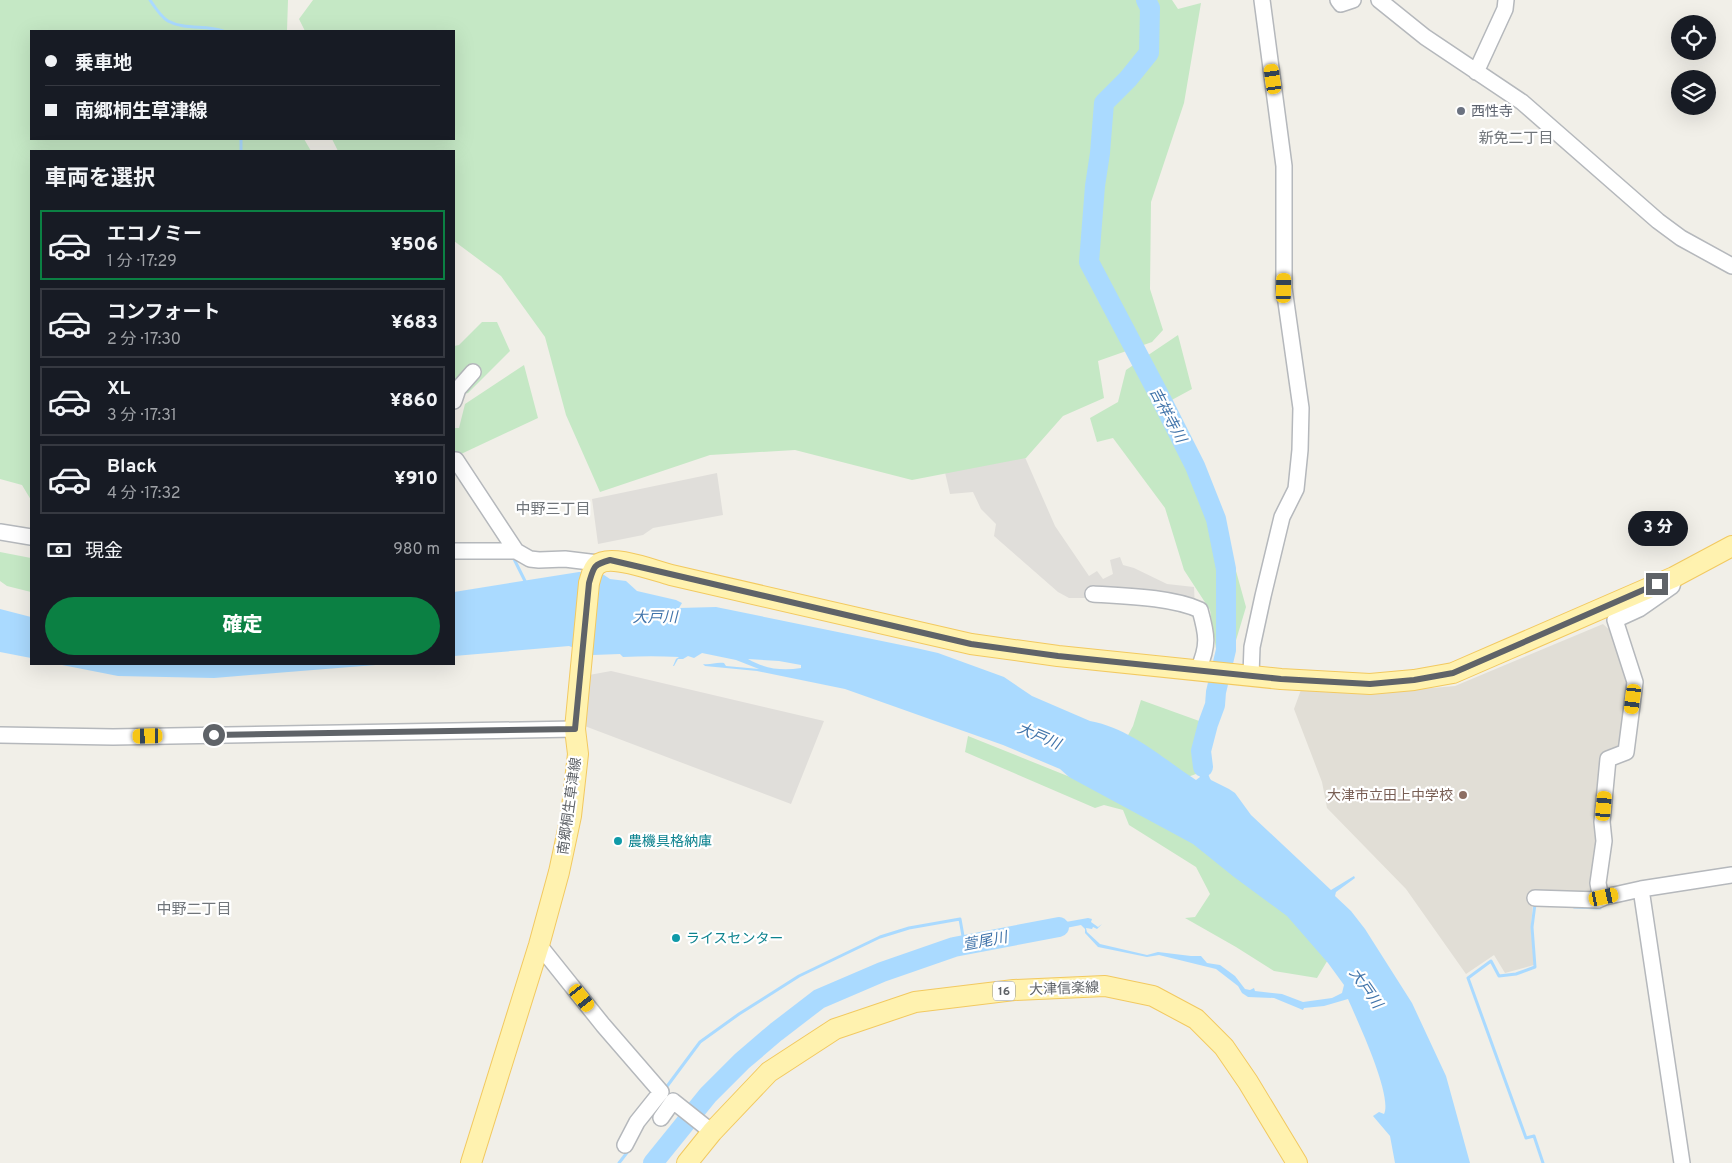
<!DOCTYPE html>
<html lang="ja">
<meta charset="utf-8">
<style>
:root{--surface:#171b24;--page:#242831;--text:#f1f3f6;--muted:#9ea1a6;--line:#363941;--accent:#0b8043}
body{margin:0;font-family:Overpass,"Noto Sans JP",sans-serif;background:var(--page);color:var(--text);height:100vh;display:flex;flex-direction:column;font-size:19px;white-space:nowrap}
*{box-sizing:border-box;margin:0}
p{font-size:16px;color:var(--muted)}
.icon{flex:none;width:28px;height:28px;fill:none;stroke:currentColor;stroke-width:2;stroke-linecap:round;stroke-linejoin:round}
.map{position:relative;flex:1;overflow:hidden}
.details{position:absolute;left:30px;top:150px;width:425px;height:515px;display:flex;flex-direction:column;background:var(--surface);border-radius:0px;box-shadow:0 5px 20px #0002}
.details>*{flex:none}
.top-card{position:absolute;left:30px;top:30px;width:425px;height:110px;border-radius:0px;box-shadow:0 5px 20px #0002;display:grid;align-content:center;height:110px;padding:0 15px;background:var(--surface)}
.tools{position:absolute;left:1671px;top:15px;display:grid;gap:10px}
.tools a{display:grid;place-items:center;width:45px;height:45px;border-radius:50%;background:var(--surface);box-shadow:0 5px 20px #0002;font-size:25px}
.end{position:absolute;width:22px;height:22px;margin:-11px;border:6px solid #5f6368;background:#fff;box-shadow:0 0 0 2px #fff}
.from{border-radius:50%}
.bubble{position:absolute;height:35px;border-radius:18px;background:var(--surface);box-shadow:0 5px 20px #0002;font-size:16px;font-weight:800;line-height:35px;text-align:center}
.car{position:absolute;width:15px;height:30px;margin:-15px -8px;border-radius:6px;box-shadow:0 0 4px 1px #0007;background:linear-gradient(#f5c518 24%,#345 0 40%,#f5c518 0 76%,#345 0 86%,#f5c518 0)}
.top-card b{display:flex;align-items:center;gap:18px;height:48px;font-size:19px}
.top-card b+b{border-top:1px solid var(--line)}
.top-card i{width:12px;height:12px;background:var(--text)}
ul{padding:0;list-style:none}
li{display:flex;align-items:center;gap:15px;height:70px;margin:0 10px 8px;padding:0 5px;border:2px solid var(--line);border-radius:0px}
li div{flex:1}
li b{display:block;font-size:19px}
li em{font-style:normal;font-weight:800}
li.selected{border-color:var(--accent)}
li>.icon{width:45px;height:45px;stroke-width:1.5}
h2{padding:0 15px;font-size:22px;line-height:60px}
.pay{display:flex;align-items:center;gap:12px;height:55px;padding:0 15px;font-size:19px}
.pay p{margin-inline-start:auto}
.action{display:flex;gap:10px;margin-top:auto;padding:10px 15px}
.action a{flex:1;height:58px;border-radius:30px;background:var(--accent);color:#fff;font-size:20px;font-weight:800;line-height:58px;text-align:center}
.map>svg:first-child{display:block}
.industrial{fill:#e0deda}
.education{fill:#e1ded6}
.green{fill:#c5e8c5}
.water{fill:#aadaff;fill-rule:evenodd}
.lines{fill:none;stroke-linecap:round;stroke-linejoin:round}
.stream{stroke:#aadaff;stroke-width:3}
.river{stroke:#aadaff;stroke-width:20}
.minor-casing{stroke:#b5b8bc;stroke-width:18}
.major-casing{stroke:#f2c960;stroke-width:22}
.minor{stroke:#fff;stroke-width:15}
.major{stroke:#fff2af;stroke-width:20}
.route{stroke:#5f6368;stroke-width:6}
.worship-dot{fill:#6b7280;stroke:#fff;stroke-width:2}
.education-dot{fill:#8d6e63;stroke:#fff;stroke-width:2}
.culture-dot{fill:#0f9aa8;stroke:#fff;stroke-width:2}
.labels{text-anchor:middle;stroke-width:4.5;stroke-linejoin:round;paint-order:stroke}
.shield{fill:#fff;stroke:#8f9295;stroke-width:1}
.shield-label{font-size:12px;font-weight:bold;fill:#5f6368}
.worship-label{font-size:14px;fill:#5b616d;stroke:#fff;text-anchor:start}
.education-label{font-size:14px;fill:#785e54;stroke:#fff;text-anchor:end}
.street-label{font-size:14px;fill:#5f6368;stroke:#fff}
.culture-label{font-size:14px;fill:#0d838f;stroke:#fff;text-anchor:start}
.neighbourhood-label{font-size:15px;fill:#70757a;stroke:#fff}
.water-label{font-size:15px;font-style:italic;fill:#4174aa;stroke:#fff}
</style>
<div class="map">
<svg width="1732" height="1163" viewBox="0 0 1732 1163">
<rect width="100%" height="100%" fill="#f1efe8"/>
<path class="industrial" d="M1024,455l31,71 34,50 8,-5 6,8 10,-5 -3,-14 10,-3 3,8 11,3 33,16 27,3 1,21 -97,-10h-29l-11,-6 -64,-56 2,-12 -15,-15 -8,-17 -23,2 -6,-26z
M717,473l6,42 -70,13 -10,7 -45,9 -6,-45z
M611,671l213,50 -33,83 -209,-79 7,-50z"/>
<path class="education" d="M1603,624l12,11 14,46 -6,68 -20,8 -8,138 -61,-3 -3,34 3,39 -29,8 -11,-18 -28,19 -60,-85 -79,-81 -5,-26 -28,-73 8,-22 74,6 79,-7z"/>
<path class="green" d="M0,0h288l-1,31h-256v108h273l7,12h-280v349l-9,-15 -22,-6z
M313,0h859l6,9 23,-6 -17,100 -33,99 -1,87 13,41 -11,12 -54,19 6,37 -41,18 -37,42 -114,22 -117,-30 -85,5 -110,37 -34,-77 -21,-78 -44,-61 -47,-35v-90h-116l-6,-12h122v-108h-149l-6,-12z
M482,322h15l13,29 -42,42 -14,4v-51l5,-1z
M1178,335l14,54 -35,19 64,109 25,90 -12,40 -18,2 -6,-39 -26,-40 -19,-62 -52,-70 -16,4 -7,-24 28,-16 8,-32z
M524,365l14,53 -77,36 -7,-2v-24h5l6,-24z
M0,552l31,6v34l-24,-6 -7,-5z
M1141,700l61,22 5,20 -11,32 -14,5 -56,-40 7,-13z
M968,736l132,53 94,52 95,73 40,44 -12,20 -43,-7 -38,-24 -51,-29 10,-1 15,-23 -14,-27 -67,-42 -6,-15 -19,-5 -9,3 -130,-56z"/>
<path class="water" d="M579,572l22,1 9,6 16,2 11,10 39,9 6,3 -3,5 37,-1 200,41 22,5 66,24 28,19 58,25c42,8 72,37 106,59l4,-3 -1,-27 5,-14c0,12 1,35 7,44l18,9 6,4 16,22 80,75 23,-14 1,2 -19,14 -1,4 16,15 14,18 47,74 34,73 24,87h-75l-5,-27 -17,-20 6,-4 5,2c9,-18 -27,-94 -36,-115l-24,7 -20,2 -1,2 -29,-12 -26,-1 -6,-4 -4,-7 -22,-17 -57,-14 -12,2 -49,-10 -13,-14v-4l-4,-4 -50,10 -3,2 -2,-1 12,-9 50,-9 4,1 -1,3 7,5 4,-3 -5,5 -4,-2 -1,2 -6,-1 1,4 13,12 47,11 11,-3 33,4h10l6,7 13,2 15,11 10,13 5,1 4,-2 1,3 27,3 21,8 29,-4 10,-5 2,-8 -16,-22 -41,-47 -53,-39 -41,-33 -124,-67 -9,-8 -57,-24 -158,-56 -88,-18 -52,-5 -2,-2c8,1 13,-2 21,-1l2,3 33,3 -23,-9 -34,-7 -8,5 -6,-2 -5,3h-5l-4,7h-1l3,-7 3,-2c-19,-1 -37,-1 -56,0l-3,-3 -27,1 -24,-9 -115,10v-64zM748,659l31,2 22,4v3c-19,3 -36,1 -53,-9z
M0,609l31,8v41l-31,-6z
M57,664h331l-174,14 -96,-2z"/>
<g class="lines">
<path class="stream" d="M150,0c4,6 11,17 18,21 16,9 38,4 55,10
M241,139v12
M513,557l13,26
M1537,904h-2l-3,23 3,40 -19,7 -17,2 -8,-15 -23,17 58,160 8,-2 9,27
M1574,907l26,1
M665,1089l35,-47 39,-28 60,-38 81,-39 29,-9 51,-9 3,17 5,8
M619,1163l10,-13"/>
<path class="river" d="M1146,0l4,8 -1,45 -21,26 -24,24 -4,50 -5,33 -6,76 69,131 37,73 21,53 10,50v81l-10,42 -1,13 -7,19 -7,27 2,16
M653,1163l55,-68 34,-34 34,-29 43,-33 63,-27 72,-25 105,-20"/>
<g class="minor-casing">
<path id="minor" d="M1338,0l3,4 12,-4
M1379,0l46,37 97,65 136,119 23,17 51,28
M1476,72l29,-63 1,-9
M454,401l4,-12 15,-17
M454,460h2l60,91
M0,532l31,5
M454,551h62l14,8 9,1 26,-1 33,4
M1093,594c31,2 79,3 107,16 7,25 9,35 -2,60
M1251,675l1,-28 11,-51 19,-79 14,-28 4,-39 1,-42 -17,-120v-122l-22,-166
M0,735l113,2 462,-8
M1641,889l41,274
M1535,898l63,2 7,-3 36,-8 91,-14
M1601,899l-3,-16 6,-42 -2,-19 6,-63 18,-7 9,-70 -20,-62 24,-11 33,-23 1,-4
M539,945l64,80 58,67 -24,30 -12,23
M661,1118l12,-17 39,31"/>
</g>
<g class="major-casing">
<path id="major" d="M471,1163l68,-218 20,-73 12,-56 7,-62 -3,-25 14,-146c2,-6 3,-14 8,-18 13,-12 58,6 74,10l300,69 87,12 223,23 89,5 44,-4 39,-7 221,-96 58,-31
M687,1163l25,-31 57,-60 66,-43 80,-27 99,-12 91,-4 48,10 43,23 28,28 24,35 49,81"/>
</g>
<use href="#minor" class="minor"/>
<use href="#major" class="major"/>
</g>
<g class="lines">
<path class="route" d="M214,735l361,-6 14,-146c5,-17 4,-18 21,-23l361,84 87,12 223,23 89,5 44,-4 39,-7 204,-89"/>
</g>
<circle class="worship-dot" cx="1461" cy="111" r="5"/>
<circle class="education-dot" cx="1463" cy="795" r="5"/>
<g class="culture-dot">
<circle cx="618" cy="841" r="5"/>
<circle cx="676" cy="938" r="5"/>
</g>
<g class="labels">
<rect class="shield" x="993" y="981.5" width="22" height="19" rx="4"/>
<g class="shield-label">
<text x="1004" y="995">16</text>
</g>
<g class="worship-label">
<text x="1471" y="116">西性寺</text>
</g>
<g class="education-label">
<text x="1453" y="800">大津市立田上中学校</text>
</g>
<g class="street-label">
<text transform="translate(569 806) rotate(-82)" y="5">南郷桐生草津線</text>
<text transform="translate(1064 988) rotate(-2)" y="5">大津信楽線</text>
</g>
<g class="culture-label">
<text x="628" y="846">農機具格納庫</text>
<text x="686" y="943">ライスセンター</text>
</g>
<g class="neighbourhood-label">
<text x="1516" y="143">新免二丁目</text>
<text x="553" y="514">中野三丁目</text>
<text x="194" y="914">中野二丁目</text>
</g>
<g class="water-label">
<text transform="translate(1168 415) rotate(62)" y="5">吉祥寺川</text>
<text x="655" y="622">大戸川</text>
<text transform="translate(1039 736) rotate(23)" y="5">大戸川</text>
<text transform="translate(985 941) rotate(-11)" y="5">萱尾川</text>
<text transform="translate(1366 988) rotate(55)" y="5">大戸川</text>
</g>
</g>
</svg>
<div class="tools">
<a><svg class="icon" aria-label="locate" viewBox="0 0 24 24"><circle cx="12" cy="12" r="6"/><path d="M12 2v4M12 18v4M2 12h4M18 12h4"/></svg></a>
<a><svg class="icon" aria-label="layers" viewBox="0 0 24 24"><path d="M12 4l9 5-9 5-9-5zM3 14l9 5 9-5"/></svg></a>
</div>
<i class="end from" style="left:214px;top:735px"></i>
<i class="end" style="left:1657px;top:584px"></i>
<div class="bubble" style="left:1628px;top:511px;width:60px">3 分</div>
<i class="car" style="left:1273px;top:79px;rotate:352deg"></i>
<i class="car" style="left:1284px;top:288px;rotate:1deg"></i>
<i class="car" style="left:1633px;top:699px;rotate:187deg"></i>
<i class="car" style="left:148px;top:736px;rotate:269deg"></i>
<i class="car" style="left:1604px;top:806px;rotate:5deg"></i>
<i class="car" style="left:1604px;top:897px;rotate:78deg"></i>
<i class="car" style="left:582px;top:998px;rotate:141deg"></i>
<div class="top-card">
<b><i class="from"></i>乗車地</b>
<b><i></i>南郷桐生草津線</b>
</div>
<section class="details">
<h2>車両を選択</h2>
<ul>
<li class="selected"><svg class="icon" aria-label="car" viewBox="0 0 24 24"><path d="M5 17H2v-5l4-1 3-4h7l3 4 3 1v5h-3M9 17h6M6 11h13"/><circle cx="7" cy="17" r="2"/><circle cx="17" cy="17" r="2"/></svg><div><b>エコノミー</b><p>1 分 · 17:29</p></div><em>¥506</em></li>
<li><svg class="icon" aria-label="car" viewBox="0 0 24 24"><path d="M5 17H2v-5l4-1 3-4h7l3 4 3 1v5h-3M9 17h6M6 11h13"/><circle cx="7" cy="17" r="2"/><circle cx="17" cy="17" r="2"/></svg><div><b>コンフォート</b><p>2 分 · 17:30</p></div><em>¥683</em></li>
<li><svg class="icon" aria-label="car" viewBox="0 0 24 24"><path d="M5 17H2v-5l4-1 3-4h7l3 4 3 1v5h-3M9 17h6M6 11h13"/><circle cx="7" cy="17" r="2"/><circle cx="17" cy="17" r="2"/></svg><div><b>XL</b><p>3 分 · 17:31</p></div><em>¥860</em></li>
<li><svg class="icon" aria-label="car" viewBox="0 0 24 24"><path d="M5 17H2v-5l4-1 3-4h7l3 4 3 1v5h-3M9 17h6M6 11h13"/><circle cx="7" cy="17" r="2"/><circle cx="17" cy="17" r="2"/></svg><div><b>Black</b><p>4 分 · 17:32</p></div><em>¥910</em></li>
</ul>
<div class="pay"><svg class="icon" aria-label="cash" viewBox="0 0 24 24"><path d="M3 7h18v10H3z"/><circle cx="12" cy="12" r="2"/></svg>現金<p>980 m</p></div>
<div class="action"><a>確定</a></div>
</section>
</div>
